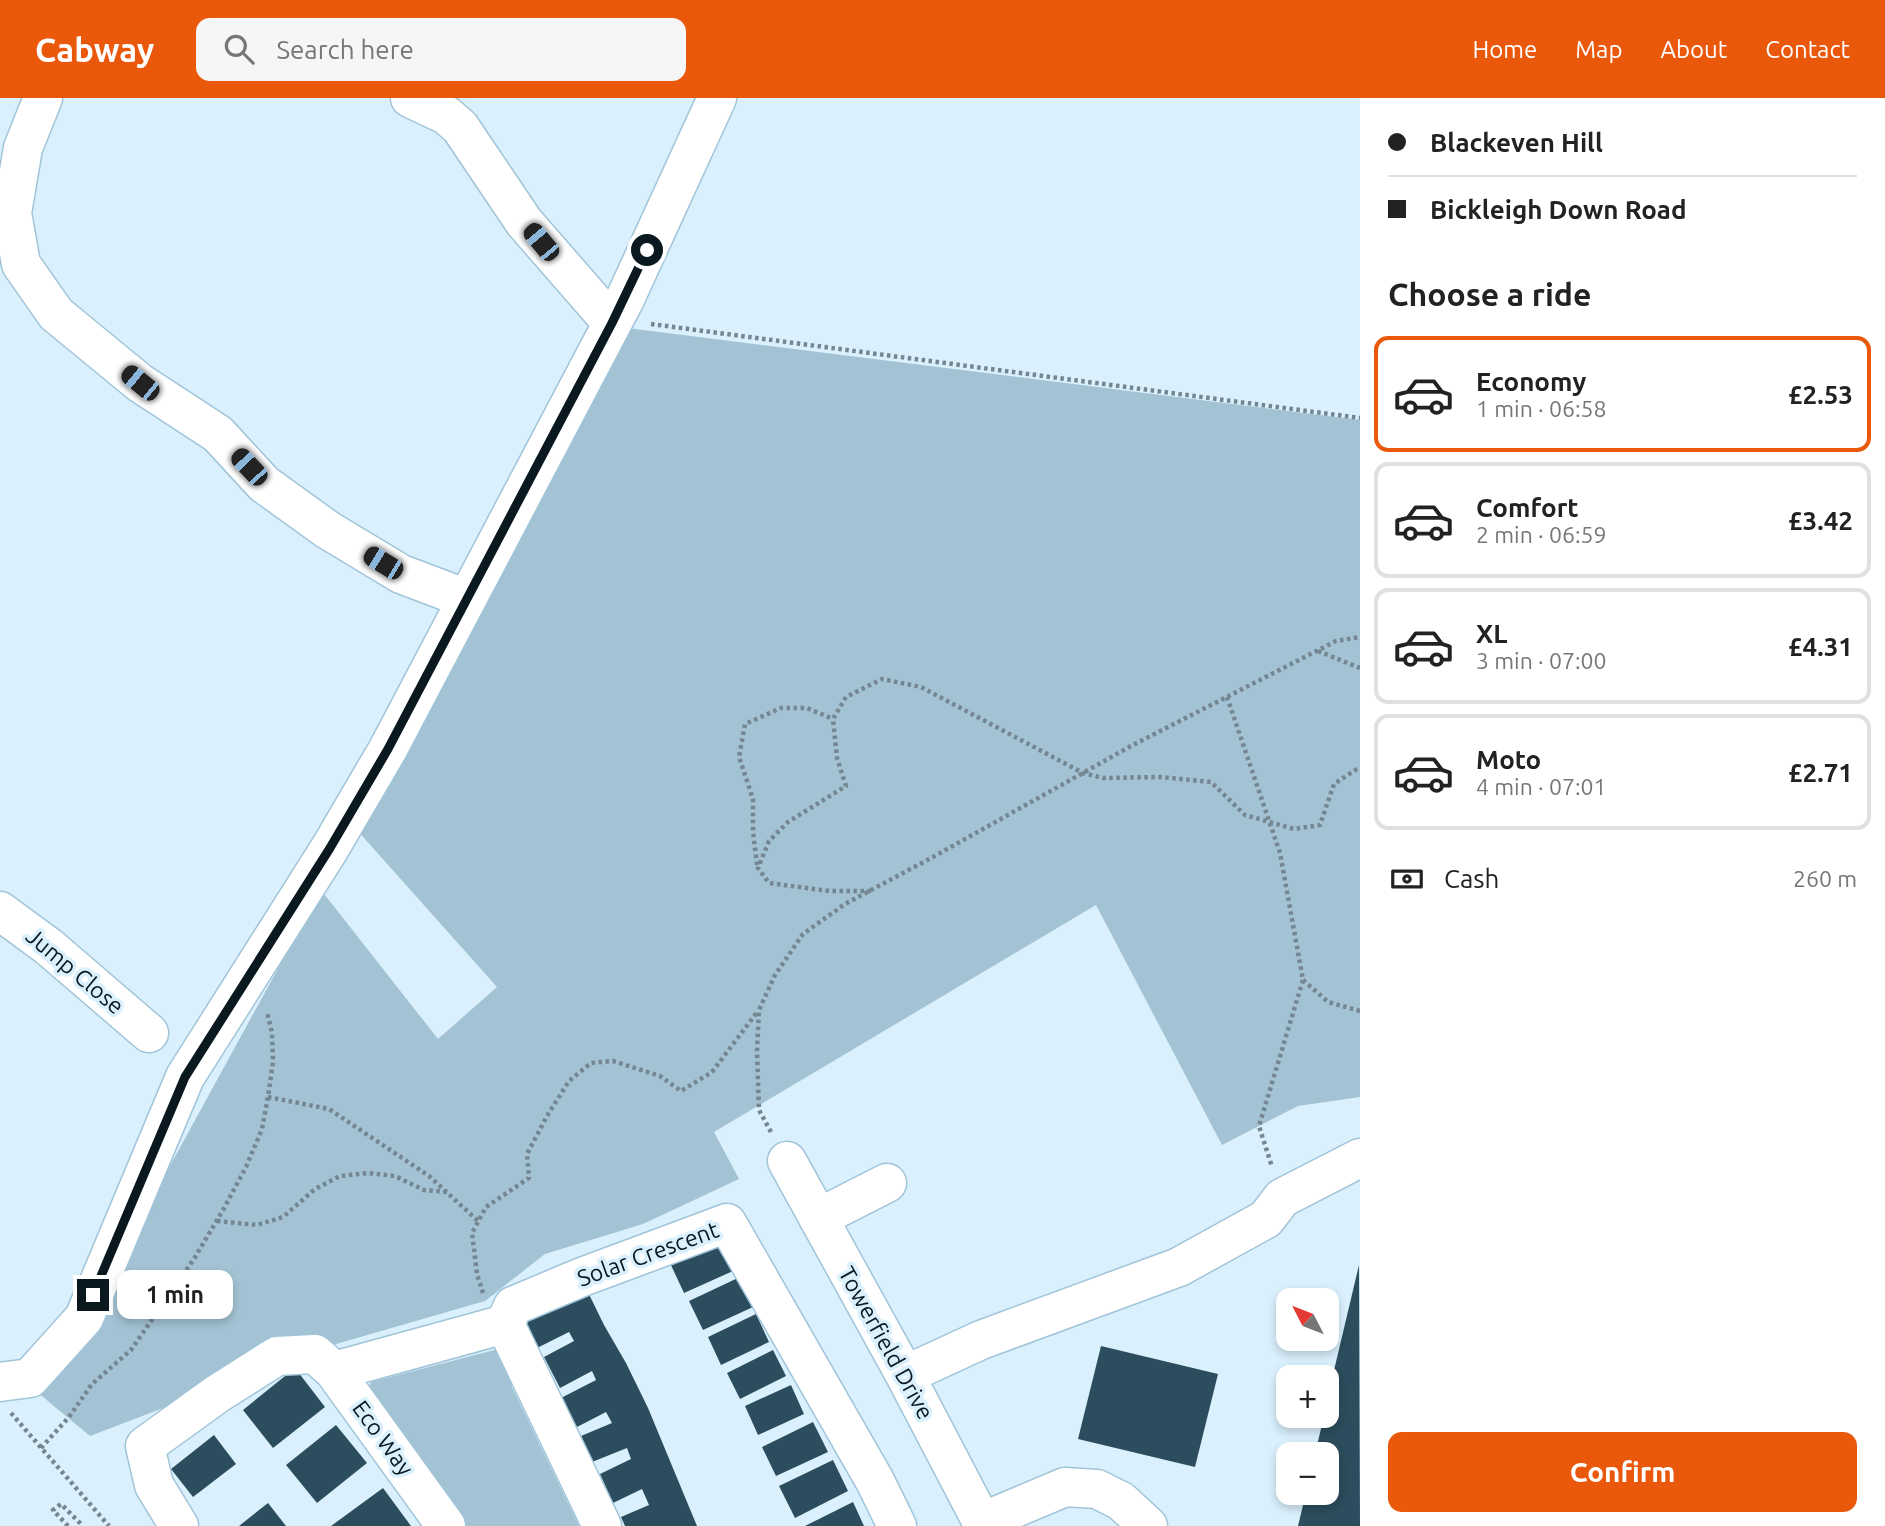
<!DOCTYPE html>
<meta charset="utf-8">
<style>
:root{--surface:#fff;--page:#f6f6f6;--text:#222;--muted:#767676;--line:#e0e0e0;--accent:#ea580c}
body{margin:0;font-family:Ubuntu,sans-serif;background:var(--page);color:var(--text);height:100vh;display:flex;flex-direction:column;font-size:26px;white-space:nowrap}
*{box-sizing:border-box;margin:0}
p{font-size:23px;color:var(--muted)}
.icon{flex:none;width:38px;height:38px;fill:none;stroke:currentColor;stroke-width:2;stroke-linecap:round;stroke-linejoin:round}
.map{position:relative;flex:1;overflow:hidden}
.drawer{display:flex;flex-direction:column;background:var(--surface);width:525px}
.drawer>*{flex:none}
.guide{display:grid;align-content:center;height:154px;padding:0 28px;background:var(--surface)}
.needle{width:46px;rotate:312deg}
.tools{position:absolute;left:1276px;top:1190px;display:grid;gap:14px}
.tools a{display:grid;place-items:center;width:63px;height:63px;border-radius:14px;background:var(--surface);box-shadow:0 4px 10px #0003;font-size:35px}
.end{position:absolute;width:32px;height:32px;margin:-16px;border:9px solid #0a181f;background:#fff;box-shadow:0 0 0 4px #fff}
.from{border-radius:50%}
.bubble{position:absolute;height:49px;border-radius:14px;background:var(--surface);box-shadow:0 4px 10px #0003;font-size:23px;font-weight:700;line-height:49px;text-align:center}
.car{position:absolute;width:21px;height:42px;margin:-21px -10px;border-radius:9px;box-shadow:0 0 5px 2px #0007;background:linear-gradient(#222 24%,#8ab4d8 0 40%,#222 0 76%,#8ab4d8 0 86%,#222 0)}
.guide b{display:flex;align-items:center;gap:24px;height:66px;font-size:26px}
.guide b+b{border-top:2px solid var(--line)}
.guide i{width:18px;height:18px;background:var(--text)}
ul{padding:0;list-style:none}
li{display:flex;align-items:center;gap:21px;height:116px;margin:0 14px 10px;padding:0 14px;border:4px solid var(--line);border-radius:14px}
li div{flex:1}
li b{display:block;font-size:26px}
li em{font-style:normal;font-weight:700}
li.selected{border-color:var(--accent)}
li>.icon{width:63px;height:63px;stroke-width:1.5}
h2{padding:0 28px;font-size:32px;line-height:84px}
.pay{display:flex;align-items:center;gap:18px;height:77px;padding:0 28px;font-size:26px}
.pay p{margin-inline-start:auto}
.primary-button{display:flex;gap:14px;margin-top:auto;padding:14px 28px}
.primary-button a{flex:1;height:80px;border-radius:14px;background:var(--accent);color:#fff;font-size:28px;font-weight:700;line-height:80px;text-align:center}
header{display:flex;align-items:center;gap:42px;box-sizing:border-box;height:98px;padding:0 35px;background:var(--accent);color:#fff}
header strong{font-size:33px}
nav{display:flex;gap:38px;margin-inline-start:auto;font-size:24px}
.search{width:490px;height:63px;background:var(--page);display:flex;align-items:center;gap:18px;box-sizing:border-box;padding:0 24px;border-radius:14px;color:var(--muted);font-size:26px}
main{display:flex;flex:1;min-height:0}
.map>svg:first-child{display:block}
.green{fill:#a3c3d4}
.building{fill:#2c4d5d}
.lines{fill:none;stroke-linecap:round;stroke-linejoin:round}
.minor-casing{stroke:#a0c4d8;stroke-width:41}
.path{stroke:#748690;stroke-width:4.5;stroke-dasharray:3.5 3.5;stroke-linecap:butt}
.minor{stroke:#fff;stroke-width:38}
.route{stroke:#0a181f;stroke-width:9}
.labels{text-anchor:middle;stroke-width:7;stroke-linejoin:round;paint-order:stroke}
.street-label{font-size:23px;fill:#0a181f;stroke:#daf0fd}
</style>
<header>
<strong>Cabway</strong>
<div class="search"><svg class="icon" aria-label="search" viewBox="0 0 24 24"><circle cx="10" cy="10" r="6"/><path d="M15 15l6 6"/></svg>Search here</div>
<nav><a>Home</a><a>Map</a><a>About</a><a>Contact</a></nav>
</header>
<main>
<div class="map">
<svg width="1360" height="1428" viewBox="0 0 1360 1428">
<rect width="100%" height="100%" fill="#daf0fd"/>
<path class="green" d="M619,229l741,93v677l-62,9 -76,39 -126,-240 -382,227 25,47 -96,45 -98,30 -60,47 -173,50 -222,85 -59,-49 36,-33 254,-464 117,149 59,-52 -141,-158z
M502,1250l11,23 -1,16 67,139h-114l-97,-135 3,-9z"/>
<path class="building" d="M720,1142l13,31 -49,22 -14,-30z
M1359,1167l1,261h-62l8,-33h20v-39h-11l9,-38h2v-12z
M740,1179l13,30 -50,23 -14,-29z
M583,1184l21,43 22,38 22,45 49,118h-72l-4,-9 28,-12 -7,-16 -29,14 -13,-29 31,-15 -4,-11 -35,14 -11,-26 31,-13 -6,-11 -29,15 -16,-29 35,-18 -4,-9 -32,17 -16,-31 30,-16 -5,-9 -34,17 -17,-35z
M756,1216l13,28 -48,23 -13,-28z
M1101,1248l117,28 -23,93 -117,-28z
M773,1252l13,26 -46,23 -13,-26z
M295,1270l30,39 -52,41 -30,-38z
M791,1287l13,29 -46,21 -13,-29z
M813,1324l15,30 -52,24 -14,-29z
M336,1327l31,38 -50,40 -31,-38z
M214,1337l22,29 -43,33 -22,-28z
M833,1362l15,31 -53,27 -16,-32z
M383,1390l28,38h-80z
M853,1404l11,24h-59z
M268,1405l18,23h-47z"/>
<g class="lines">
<g class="minor-casing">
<path id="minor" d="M43,0l-20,50 -11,65 9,51 35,50 84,69 78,51 46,50 64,46 73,44 66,25
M410,0l36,17 14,12 64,95 88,101
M0,813l49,36 100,86
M787,1063l118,214 79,151
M818,1120l69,-35
M334,1273l171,-47
M905,1277l76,-35 198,-73 87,-48 16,-21 78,-40
M0,1284l30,-4 54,-60 101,-241 145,-229 58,-99 236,-448 93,-203
M982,1424l83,-35 32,2 24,12 27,25
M179,1428l-25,-41 -9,-39 72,-52 60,-38 38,-2 19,17 112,155
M602,1428l-97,-202 8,-18 69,-29 145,-54 148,258 22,45"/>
</g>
<path class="path" d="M651,226l709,94
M1318,553l42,17
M1227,599l53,156 23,127 -44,146 13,41
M757,767l-4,-34v-32l-14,-42 6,-33 36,-16h26l26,11
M871,793h-42l-60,-8 -11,-15 11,-27 19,-19 58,-36 -9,-28 -4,-39 13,-22 36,-18 39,8 162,86 20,5 58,-1 50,5 34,33 49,14 26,-4 14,-41 26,-17
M1303,882l25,22 32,9
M268,999l61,12 100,67 49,45
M771,1034l-12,-22 -2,-59 2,-41 16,-35 28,-41 42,-30 88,-47 198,-111 205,-105 24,-4
M217,1123l40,4 26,-8 32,-28 25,-13 28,-3 27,3 29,14 23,2
M483,1195l-6,-19 -5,-41 14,-26 43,-29 -2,-24 20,-38 22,-35 22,-18 22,-2 47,15 21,15 31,-19 46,-61
M11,1315l98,113
M41,1350l28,-31 23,-33 39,-34 63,-91 29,-49 23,-43 16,-38 6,-32 5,-35 -1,-29 -5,-21
M68,1428l-15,-16 8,-6 22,22"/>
<use href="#minor" class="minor"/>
</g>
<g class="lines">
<path class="route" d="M93,1197l92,-218 145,-229 58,-99 224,-426 35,-73"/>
</g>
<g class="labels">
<g class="street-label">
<text transform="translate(75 873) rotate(40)" y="8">Jump Close</text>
<text transform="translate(648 1156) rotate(-20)" y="8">Solar Crescent</text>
<text transform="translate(886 1245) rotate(61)" y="8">Towerfield Drive</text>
<text transform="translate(383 1340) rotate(54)" y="8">Eco Way</text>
</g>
</g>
</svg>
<div class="tools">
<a><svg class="needle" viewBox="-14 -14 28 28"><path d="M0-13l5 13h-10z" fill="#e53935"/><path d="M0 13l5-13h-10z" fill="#767676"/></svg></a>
<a>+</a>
<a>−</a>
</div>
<i class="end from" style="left:647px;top:152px"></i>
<i class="end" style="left:93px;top:1197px"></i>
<div class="bubble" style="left:117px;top:1172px;width:116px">1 min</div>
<i class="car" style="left:541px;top:144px;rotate:320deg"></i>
<i class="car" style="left:140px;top:285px;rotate:309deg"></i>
<i class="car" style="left:249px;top:369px;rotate:317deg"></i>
<i class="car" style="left:383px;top:465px;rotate:301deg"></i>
</div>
<section class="drawer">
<div class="guide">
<b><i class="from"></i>Blackeven Hill</b>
<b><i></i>Bickleigh Down Road</b>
</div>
<h2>Choose a ride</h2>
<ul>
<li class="selected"><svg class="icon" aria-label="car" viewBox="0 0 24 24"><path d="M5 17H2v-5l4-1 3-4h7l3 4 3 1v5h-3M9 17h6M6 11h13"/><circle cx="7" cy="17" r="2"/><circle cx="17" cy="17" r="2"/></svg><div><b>Economy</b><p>1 min · 06:58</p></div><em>£2.53</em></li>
<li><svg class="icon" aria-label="car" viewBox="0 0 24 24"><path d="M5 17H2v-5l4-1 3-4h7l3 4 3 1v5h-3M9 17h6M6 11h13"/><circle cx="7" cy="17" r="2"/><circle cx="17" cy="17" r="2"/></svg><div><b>Comfort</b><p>2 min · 06:59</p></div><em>£3.42</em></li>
<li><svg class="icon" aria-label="car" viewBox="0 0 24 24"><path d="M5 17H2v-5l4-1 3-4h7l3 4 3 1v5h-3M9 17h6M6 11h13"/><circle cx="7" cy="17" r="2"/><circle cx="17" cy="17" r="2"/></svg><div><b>XL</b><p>3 min · 07:00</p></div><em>£4.31</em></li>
<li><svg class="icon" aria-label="car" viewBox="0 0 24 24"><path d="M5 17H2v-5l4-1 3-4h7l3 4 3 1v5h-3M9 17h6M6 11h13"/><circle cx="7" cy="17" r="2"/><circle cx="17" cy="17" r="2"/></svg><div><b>Moto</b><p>4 min · 07:01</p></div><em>£2.71</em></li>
</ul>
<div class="pay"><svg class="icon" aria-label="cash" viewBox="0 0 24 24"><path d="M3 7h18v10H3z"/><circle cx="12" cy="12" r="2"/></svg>Cash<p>260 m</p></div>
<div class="primary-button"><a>Confirm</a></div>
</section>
</main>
